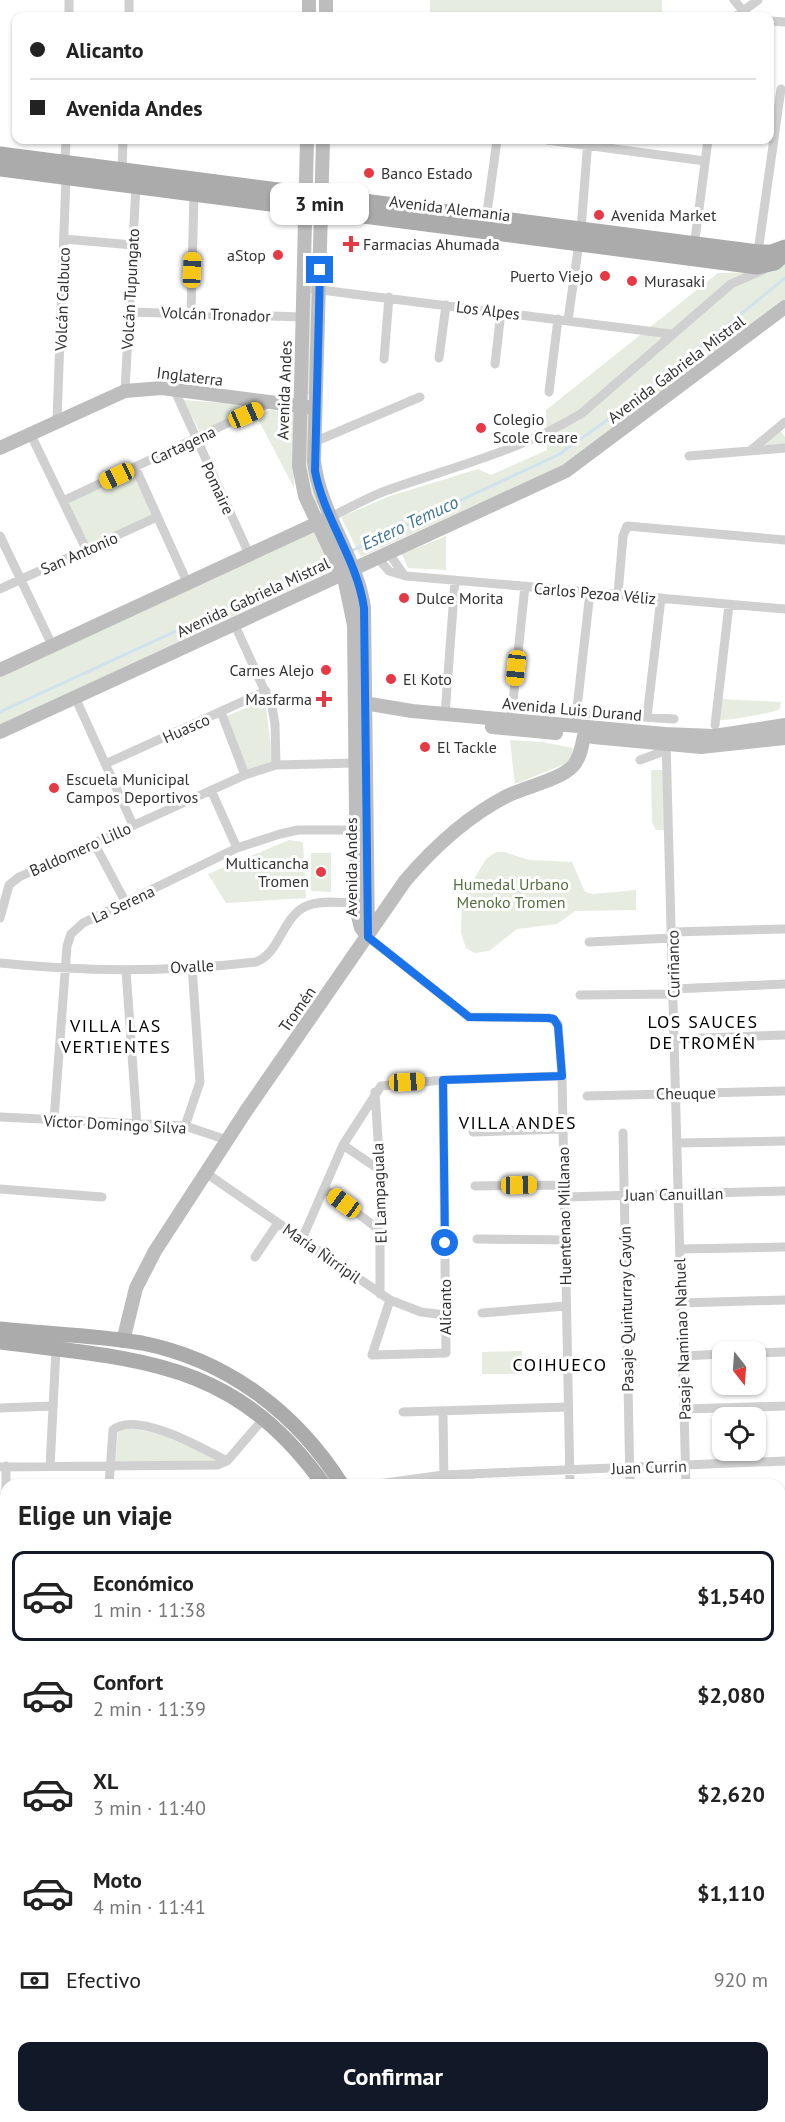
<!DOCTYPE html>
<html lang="es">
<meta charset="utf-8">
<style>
:root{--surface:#fff;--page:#f6f6f6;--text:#222;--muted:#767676;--line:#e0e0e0;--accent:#111827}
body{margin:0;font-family:"PT Sans",sans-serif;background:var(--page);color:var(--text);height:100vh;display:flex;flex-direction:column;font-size:22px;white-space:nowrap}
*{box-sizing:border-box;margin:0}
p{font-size:20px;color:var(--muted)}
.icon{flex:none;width:33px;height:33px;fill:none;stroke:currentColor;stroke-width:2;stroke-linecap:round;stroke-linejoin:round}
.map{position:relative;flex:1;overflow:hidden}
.side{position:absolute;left:0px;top:1479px;width:786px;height:644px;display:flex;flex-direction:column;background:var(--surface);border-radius:18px 18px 0 0;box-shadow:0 2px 4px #0004}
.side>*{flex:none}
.hud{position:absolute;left:12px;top:12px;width:762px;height:132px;border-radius:12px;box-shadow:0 2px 4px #0004;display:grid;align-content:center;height:132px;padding:0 18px;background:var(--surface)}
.needle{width:39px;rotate:163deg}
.fabs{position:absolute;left:712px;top:1341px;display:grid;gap:12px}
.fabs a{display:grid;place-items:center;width:54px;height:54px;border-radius:12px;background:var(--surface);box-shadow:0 2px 4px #0004;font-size:30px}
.end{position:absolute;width:27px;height:27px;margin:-14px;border:8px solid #1a73e8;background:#fff;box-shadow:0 0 0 3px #fff}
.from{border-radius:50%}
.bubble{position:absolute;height:42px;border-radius:12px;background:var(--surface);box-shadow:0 2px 4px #0004;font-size:20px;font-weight:700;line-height:42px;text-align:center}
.car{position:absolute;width:18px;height:36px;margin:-18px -9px;border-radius:8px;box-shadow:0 0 4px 2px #0007;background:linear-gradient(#f5c518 24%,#345 0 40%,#f5c518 0 76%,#345 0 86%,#f5c518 0)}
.hud b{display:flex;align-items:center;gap:21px;height:57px;font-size:22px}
.hud b+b{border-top:2px solid var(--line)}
.hud i{width:15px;height:15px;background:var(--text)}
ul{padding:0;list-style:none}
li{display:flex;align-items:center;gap:18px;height:90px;margin:0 12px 9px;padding:0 6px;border:3px solid transparent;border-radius:12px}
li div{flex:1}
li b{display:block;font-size:22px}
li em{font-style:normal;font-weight:700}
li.active{border-color:var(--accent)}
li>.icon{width:54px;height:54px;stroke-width:1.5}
h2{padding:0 18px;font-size:27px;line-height:72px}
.pay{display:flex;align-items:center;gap:15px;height:66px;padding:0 18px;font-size:22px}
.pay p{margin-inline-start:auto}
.button{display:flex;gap:12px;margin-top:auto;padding:12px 18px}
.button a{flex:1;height:69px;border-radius:12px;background:var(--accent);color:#fff;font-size:24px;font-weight:700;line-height:69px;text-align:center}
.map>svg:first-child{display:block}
.green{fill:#e6ecdf}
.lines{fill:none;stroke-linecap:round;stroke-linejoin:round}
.stream{stroke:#cfe2ee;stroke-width:3}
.street{stroke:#d0d0d0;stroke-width:9}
.secondary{stroke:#bdbdbd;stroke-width:14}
.primary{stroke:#ababab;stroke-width:15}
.route{stroke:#1a73e8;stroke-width:8}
.poi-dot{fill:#e63946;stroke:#fff;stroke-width:2}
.labels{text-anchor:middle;stroke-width:6;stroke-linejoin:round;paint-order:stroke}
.poi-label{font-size:16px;fill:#333;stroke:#fff;text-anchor:start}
.street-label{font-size:16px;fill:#333;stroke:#fff}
.park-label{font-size:16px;fill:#56703f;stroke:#fff}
.water-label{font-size:18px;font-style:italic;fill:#3f7597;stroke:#fff}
.neighbourhood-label{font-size:18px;letter-spacing:1.5px;fill:#000;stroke:#fff}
</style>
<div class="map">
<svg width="785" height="2122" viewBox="0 0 785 2122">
<rect width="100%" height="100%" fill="#fff"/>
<path class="green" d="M430,0h232v16h-232z
M785,263v40l-215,159 -209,95 -20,-40 49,-21 88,-27 13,6 56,-25 -1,-40 172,-137 50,-1z
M310,291h6l-6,103h-4z
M183,400l78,6 -60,28z
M269,410l24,1 1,77 -37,-71z
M305,414h6l10,90 -7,3 -9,-28z
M780,430l5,7v7l-27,2z
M135,467l22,50 -71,32 -23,-48z
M314,530l19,40 -333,155v-49z
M446,536v34l-38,-2 -6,-14z
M721,699l60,3 -1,7c-7,4 -54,12 -61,11z
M265,700l8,63 -25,9 -21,-56z
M510,740l32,2 31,6 -3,14 -55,22z
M651,770h13l1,60h-9l-4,-8z
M289,840l14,2 3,56 -80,5 -18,-29z
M496,852h8l25,8 43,2 13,30 8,2 43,-4v20l-61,1 -18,13 -40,5 -28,22 -14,2 -9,-5 -5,-15 1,-33 24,-41z
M311,853h20v39l-20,-1z
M522,1351v23h-40v-22z
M122,1427l32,5 62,25 1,4 -102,2 3,-31z
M475,1478v7h-27l-1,-6z"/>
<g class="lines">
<path class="stream" d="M351,551l207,-96 76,-54 151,-123
M0,712l331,-152"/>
<path class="street" d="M734,0l13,16
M69,16v-16
M129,16v-16
M736,16l22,-16
M770,21l15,1
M547,140l158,21
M65,162l1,-22
M122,170l1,-30
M486,220l11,-80
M64,239l69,6
M694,247l14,-107
M758,252l23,-163
M305,288l366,46
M129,312l174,5
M191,313l3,-119
M568,320l13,-91 7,-89
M439,358l7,-53
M384,359l5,-62
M495,364l6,-52
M174,389l75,165
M125,391l11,-205
M549,392l9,-73
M57,420l9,-243
M30,433l56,116
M314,442l106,-45
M750,451l35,-29
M689,456l96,-8
M135,467l52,115
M63,501l207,-98
M331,517c18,-9 36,-19 54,-26 67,-24 136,-40 197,-78l149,-129 32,-14
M0,536l52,109
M388,552l16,23
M377,557l12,14 17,5 379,33
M0,589l157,-72
M618,594l5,-58 4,-10 158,14
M234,623l38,84 3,17 1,41
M75,697l58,128
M221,712l24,63
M577,713l97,6
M445,715l10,-135
M647,717l14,-119
M511,720l14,-134
M715,725l14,-120
M575,726l15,-134
M666,741l20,744
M640,760l19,-7
M105,764l161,-73
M211,790l26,58
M94,843l32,60
M0,918l9,-33 10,-8 226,-102 31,-10 81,-2
M672,932l113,-3
M368,937l101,80 82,1 7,6 4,52 8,409
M589,942l83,-4
M0,963c85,9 171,9 256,-1 25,-9 26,-48 53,-57 14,-5 32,-2 47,-2
M126,970l11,155
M673,989l112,-5
M580,995l93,-1
M675,1039l110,-4
M375,1092l5,78v124
M587,1096l198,-5
M0,1117l185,9 42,14
M54,1120l13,-174 4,-12 12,-11 154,-75 43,-14 18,-4h58
M185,1126l15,-44 -8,-116
M473,1132l90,-3
M623,1133l7,352
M677,1143l108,-2
M343,1145l37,25
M206,1173l184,127 31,12 24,3
M475,1186l89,-1
M0,1189l102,8
M325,1189l56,42
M564,1197l221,-6
M302,1239l41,-94 38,-59 62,-6 119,-4
M477,1239l88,1
M680,1249l105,-2
M255,1257l23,-34
M390,1300l-18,55 74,-2 -3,-273
M681,1303l104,-3
M482,1313l84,-7
M756,1353l29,-1
M683,1356l40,-2
M0,1408l52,-2
M684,1409l101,-3
M443,1411l1,74
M403,1412l165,-5
M6,1466v24
M0,1467l218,-2 9,-4 37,-43
M50,1467l6,-118
M109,1485l4,-55c23,-20 91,19 114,31
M371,1485l72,-10 342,-14
M6,1524l-3,9 3,108
M780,1524h5
M780,1557h5
M780,1614h5
M0,1668v152
M780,1711h5
M780,1804l5,1
M780,1857l5,1
M780,1912h5
M780,1960l5,1
M0,2114l13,8
M212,2116v6
M483,2116v6
M538,2116v6
M604,2116l1,6
M68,2122l4,-6
M130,2122l4,-6
M373,2122l1,-6
M428,2122v-6
M709,2122l32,-6"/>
<path class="secondary" d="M309,16v-16
M326,16v-16
M307,140l-8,326 6,30 40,86 9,43 3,287 4,16 7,9
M323,140l-9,321c6,52 42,95 50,146l4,328
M0,448l125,-57 37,-3 146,19
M0,670l324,-150
M358,702l54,9 253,23 49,2 71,-11
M492,727l64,6
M0,732l566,-261 219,-164
M593,737l108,10 84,-9
M123,1341l13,-53 19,-37 91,-140 159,-230c29,-34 61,-64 102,-85 18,-9 53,-16 66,-30 7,-8 9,-20 11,-30
M0,1648h6
M780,2102l5,6"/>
<path class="primary" d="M0,154l758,98h13l14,-5
M0,169l757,98 18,-4 10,-9
M0,1329c47,5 96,6 142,14 85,17 154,69 200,142
M0,1342c140,18 234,17 324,143
M780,2034l5,1
M780,2046h5"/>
</g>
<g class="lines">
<path class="route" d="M320,270l-5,201c9,48 42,88 49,137l4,329 101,80 79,1 6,1 4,7 4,50 -119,4 2,163"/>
</g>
<g class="poi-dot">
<circle cx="369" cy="173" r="6"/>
<circle cx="599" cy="215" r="6"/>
<path d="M348 235h6v6h6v6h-6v6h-6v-6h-6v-6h6z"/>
<circle cx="278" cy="255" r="6"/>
<circle cx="605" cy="276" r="6"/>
<circle cx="632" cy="281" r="6"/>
<circle cx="481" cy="428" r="6"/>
<circle cx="404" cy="598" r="6"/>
<circle cx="326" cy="670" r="6"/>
<circle cx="391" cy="679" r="6"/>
<path d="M321 690h6v6h6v6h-6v6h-6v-6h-6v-6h6z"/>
<circle cx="425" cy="747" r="6"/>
<circle cx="54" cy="788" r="6"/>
<circle cx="321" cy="872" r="6"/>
</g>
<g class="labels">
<g class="poi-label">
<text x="381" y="179">Banco Estado</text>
<text x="611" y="221">Avenida Market</text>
<text x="363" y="250">Farmacias Ahumada</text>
<text x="266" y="261" text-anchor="end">aStop</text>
<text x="593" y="282" text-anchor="end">Puerto Viejo</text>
<text x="644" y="287">Murasaki</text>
<text x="493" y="425">Colegio<tspan x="493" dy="18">Scole Creare</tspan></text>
<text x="416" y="604">Dulce Morita</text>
<text x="314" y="676" text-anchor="end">Carnes Alejo</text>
<text x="403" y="685">El Koto</text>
<text x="312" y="705" text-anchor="end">Masfarma</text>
<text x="437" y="753">El Tackle</text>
<text x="66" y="785">Escuela Municipal<tspan x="66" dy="18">Campos Deportivos</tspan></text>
<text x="309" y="869" text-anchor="end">Multicancha<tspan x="309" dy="18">Tromen</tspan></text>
</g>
<g class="street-label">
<text transform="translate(450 208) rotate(7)" y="6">Avenida Alemania</text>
<text transform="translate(130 289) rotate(-87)" y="6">Volcán Tupungato</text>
<text transform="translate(62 299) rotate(-88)" y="6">Volcán Calbuco</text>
<text transform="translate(488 310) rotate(7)" y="6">Los Alpes</text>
<text transform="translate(216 314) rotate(2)" y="6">Volcán Tronador</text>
<text transform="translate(676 369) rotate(-37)" y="6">Avenida Gabriela Mistral</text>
<text transform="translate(190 376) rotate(7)" y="6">Inglaterra</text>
<text transform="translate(284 390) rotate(-88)" y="6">Avenida Andes</text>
<text transform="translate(183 445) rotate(-25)" y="6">Cartagena</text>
<text transform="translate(218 488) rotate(65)" y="6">Pomaire</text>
<text transform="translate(79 553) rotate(-24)" y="6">San Antonio</text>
<text transform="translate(595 593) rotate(5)" y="6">Carlos Pezoa Véliz</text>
<text transform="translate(253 597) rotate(-25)" y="6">Avenida Gabriela Mistral</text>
<text transform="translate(572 709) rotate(5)" y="6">Avenida Luis Durand</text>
<text transform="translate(186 728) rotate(-24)" y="6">Huasco</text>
<text transform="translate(80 849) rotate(-24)" y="6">Baldomero Lillo</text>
<text transform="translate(351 867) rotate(-90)" y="6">Avenida Andes</text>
<text transform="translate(123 904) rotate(-25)" y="6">La Serena</text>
<text transform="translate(673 964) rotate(-91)" y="6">Curiñanco</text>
<text transform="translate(192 966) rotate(-3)" y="6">Ovalle</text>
<text transform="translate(297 1009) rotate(-55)" y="6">Tromén</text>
<text transform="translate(686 1093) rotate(-1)" y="6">Cheuque</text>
<text transform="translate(115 1124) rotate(3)" y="6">Víctor Domingo Silva</text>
<text transform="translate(379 1193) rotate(-92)" y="6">El Lampaguala</text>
<text transform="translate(674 1194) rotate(-1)" y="6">Juan Canuillan</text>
<text transform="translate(564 1216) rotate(-91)" y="6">Huentenao Millanao</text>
<text transform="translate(322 1253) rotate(35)" y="6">María Ñirripil</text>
<text transform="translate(445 1307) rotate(-90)" y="6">Alicanto</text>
<text transform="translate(626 1309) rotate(-91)" y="6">Pasaje Quinturray Cayún</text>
<text transform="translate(682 1339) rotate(-92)" y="6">Pasaje Naminao Nahuel</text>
<text transform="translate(649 1467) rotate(-2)" y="6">Juan Currin</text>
</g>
<g class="park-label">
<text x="511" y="890">Humedal Urbano<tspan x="511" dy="18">Menoko Tromen</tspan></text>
</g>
<g class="water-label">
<text transform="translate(410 523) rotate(-25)" y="6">Estero Temuco</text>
</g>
<g class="neighbourhood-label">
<text x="703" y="1028">LOS SAUCES<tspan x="703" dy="21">DE TROMÉN</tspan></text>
<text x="116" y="1032">VILLA LAS<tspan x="116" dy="21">VERTIENTES</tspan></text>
<text x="518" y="1129">VILLA ANDES</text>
<text x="560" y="1371">COIHUECO</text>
</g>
</g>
</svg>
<div class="fabs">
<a><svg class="needle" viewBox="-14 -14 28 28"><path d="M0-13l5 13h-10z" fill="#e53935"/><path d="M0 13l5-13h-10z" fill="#767676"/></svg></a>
<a><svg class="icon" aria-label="locate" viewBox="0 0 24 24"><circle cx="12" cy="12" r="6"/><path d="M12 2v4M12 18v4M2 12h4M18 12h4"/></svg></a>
</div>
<i class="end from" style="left:445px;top:1243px"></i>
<i class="end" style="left:320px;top:270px"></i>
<div class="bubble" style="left:270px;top:183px;width:99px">3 min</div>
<i class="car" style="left:192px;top:270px;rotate:2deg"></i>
<i class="car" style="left:246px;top:415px;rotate:66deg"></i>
<i class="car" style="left:117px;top:476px;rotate:245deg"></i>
<i class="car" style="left:516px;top:668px;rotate:186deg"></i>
<i class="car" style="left:407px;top:1082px;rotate:87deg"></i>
<i class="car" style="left:519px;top:1185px;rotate:89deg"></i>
<i class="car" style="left:344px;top:1203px;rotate:306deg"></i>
<div class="hud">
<b><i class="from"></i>Alicanto</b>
<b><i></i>Avenida Andes</b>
</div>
<section class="side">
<h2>Elige un viaje</h2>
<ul>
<li class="active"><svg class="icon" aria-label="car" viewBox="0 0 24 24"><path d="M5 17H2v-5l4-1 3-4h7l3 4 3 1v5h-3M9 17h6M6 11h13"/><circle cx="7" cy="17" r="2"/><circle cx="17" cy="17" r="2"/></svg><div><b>Económico</b><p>1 min · 11:38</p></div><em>$1,540</em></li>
<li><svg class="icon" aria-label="car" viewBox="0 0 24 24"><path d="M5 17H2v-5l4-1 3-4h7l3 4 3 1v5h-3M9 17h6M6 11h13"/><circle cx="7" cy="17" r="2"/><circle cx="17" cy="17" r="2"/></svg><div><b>Confort</b><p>2 min · 11:39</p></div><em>$2,080</em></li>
<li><svg class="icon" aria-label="car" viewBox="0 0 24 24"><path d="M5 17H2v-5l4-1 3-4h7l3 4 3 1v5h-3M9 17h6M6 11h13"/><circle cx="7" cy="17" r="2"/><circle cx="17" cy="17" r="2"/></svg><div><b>XL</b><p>3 min · 11:40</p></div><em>$2,620</em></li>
<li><svg class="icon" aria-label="car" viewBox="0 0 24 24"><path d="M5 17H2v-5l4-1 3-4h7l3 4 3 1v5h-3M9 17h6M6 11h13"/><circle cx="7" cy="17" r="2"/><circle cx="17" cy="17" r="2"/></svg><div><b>Moto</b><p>4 min · 11:41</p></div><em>$1,110</em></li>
</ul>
<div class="pay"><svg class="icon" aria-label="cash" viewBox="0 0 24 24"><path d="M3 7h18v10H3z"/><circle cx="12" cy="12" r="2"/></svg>Efectivo<p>920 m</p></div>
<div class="button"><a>Confirmar</a></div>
</section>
</div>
